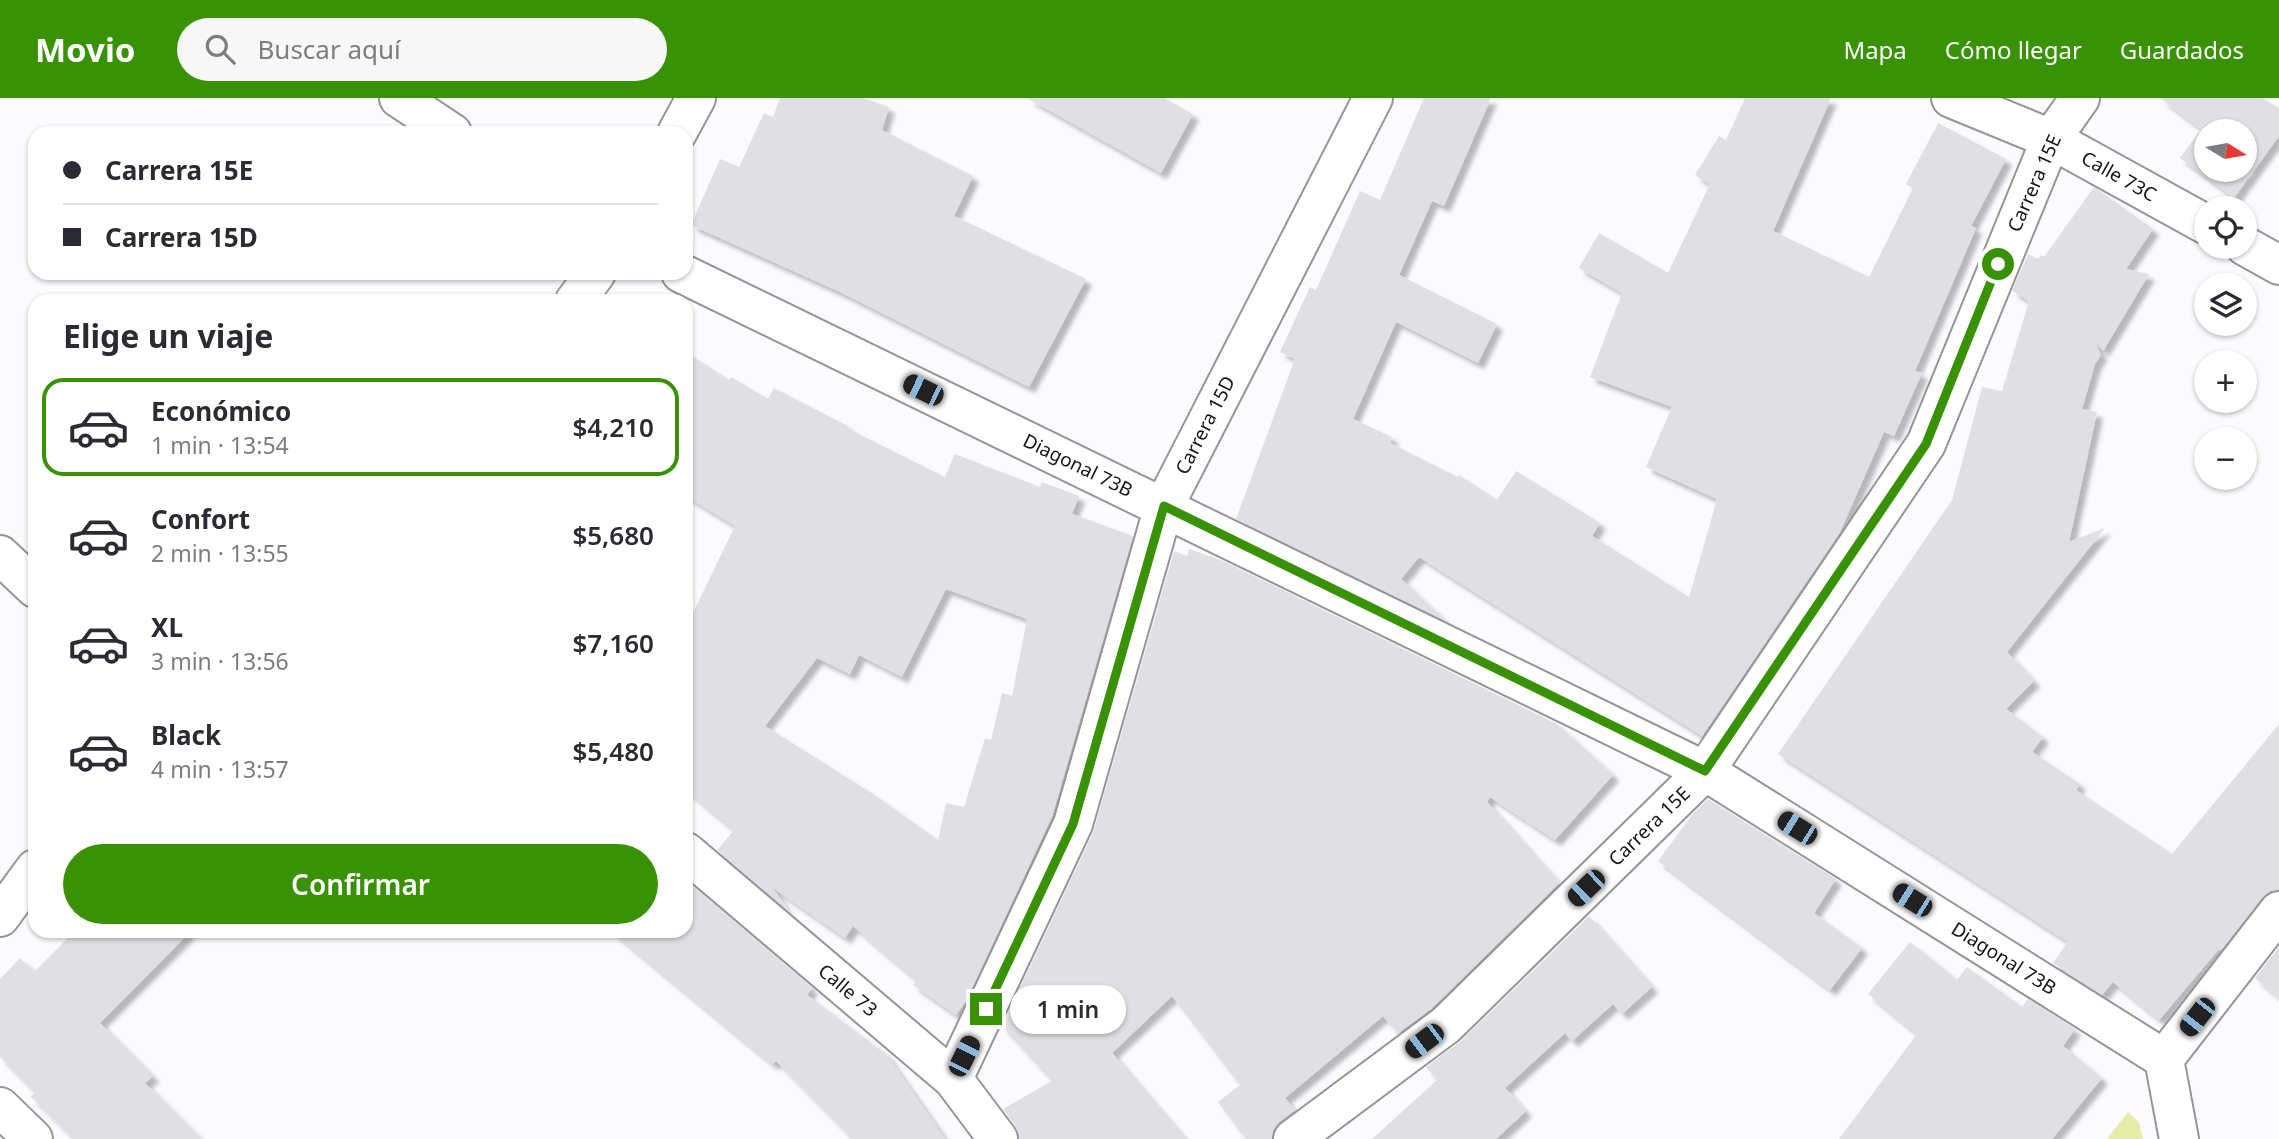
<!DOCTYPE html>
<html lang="es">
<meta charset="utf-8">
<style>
:root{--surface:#fff;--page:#f7f7f7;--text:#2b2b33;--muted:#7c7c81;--line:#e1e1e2;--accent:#399205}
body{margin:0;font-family:"Noto Sans",sans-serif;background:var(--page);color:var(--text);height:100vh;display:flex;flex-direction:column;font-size:26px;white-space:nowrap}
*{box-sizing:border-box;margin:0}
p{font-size:23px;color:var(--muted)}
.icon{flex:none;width:38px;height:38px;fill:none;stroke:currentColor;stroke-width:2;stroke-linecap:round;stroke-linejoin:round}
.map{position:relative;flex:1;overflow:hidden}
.details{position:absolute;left:28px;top:196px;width:665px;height:644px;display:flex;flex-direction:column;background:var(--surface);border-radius:21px;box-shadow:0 2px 5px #0004}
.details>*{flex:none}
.top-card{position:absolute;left:28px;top:28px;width:665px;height:154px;border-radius:21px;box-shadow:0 2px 5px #0004;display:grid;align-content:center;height:154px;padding:0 35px;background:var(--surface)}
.needle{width:46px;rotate:101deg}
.fabs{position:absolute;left:2194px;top:21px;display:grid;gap:14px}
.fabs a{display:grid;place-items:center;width:63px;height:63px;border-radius:50%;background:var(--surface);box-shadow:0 2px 5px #0004;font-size:35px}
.end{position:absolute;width:32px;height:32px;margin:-16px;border:9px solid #399205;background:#fff;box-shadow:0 0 0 4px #fff}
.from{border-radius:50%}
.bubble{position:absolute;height:49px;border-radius:24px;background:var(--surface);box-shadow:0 2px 5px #0004;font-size:23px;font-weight:600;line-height:49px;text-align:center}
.car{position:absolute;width:21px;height:42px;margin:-21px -10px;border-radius:9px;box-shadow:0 0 5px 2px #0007;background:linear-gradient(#222 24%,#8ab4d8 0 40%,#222 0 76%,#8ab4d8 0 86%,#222 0)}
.top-card b{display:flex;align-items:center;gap:24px;height:66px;font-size:26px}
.top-card b+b{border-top:2px solid var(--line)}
.top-card i{width:18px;height:18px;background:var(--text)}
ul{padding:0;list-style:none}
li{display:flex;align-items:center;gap:21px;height:98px;margin:0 14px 10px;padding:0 21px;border:4px solid transparent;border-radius:21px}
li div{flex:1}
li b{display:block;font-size:26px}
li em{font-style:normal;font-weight:600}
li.selected{border-color:var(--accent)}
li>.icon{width:63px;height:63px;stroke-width:1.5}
h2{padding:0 35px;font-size:32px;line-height:84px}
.primary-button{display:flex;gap:14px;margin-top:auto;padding:14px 35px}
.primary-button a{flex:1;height:80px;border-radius:42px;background:var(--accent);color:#fff;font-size:28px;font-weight:600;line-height:80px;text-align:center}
header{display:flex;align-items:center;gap:42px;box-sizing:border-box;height:98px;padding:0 35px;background:var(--accent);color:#fff}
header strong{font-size:33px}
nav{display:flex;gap:38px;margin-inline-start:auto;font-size:24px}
.search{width:490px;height:63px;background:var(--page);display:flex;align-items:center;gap:18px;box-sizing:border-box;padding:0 24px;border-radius:38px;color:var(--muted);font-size:26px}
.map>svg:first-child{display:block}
.green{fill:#e5eda9}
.building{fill:#dfdfe4;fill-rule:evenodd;filter:url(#shadow)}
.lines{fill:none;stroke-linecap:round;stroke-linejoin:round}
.minor-casing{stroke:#959499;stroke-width:42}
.minor{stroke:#fff;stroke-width:38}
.route{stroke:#399205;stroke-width:9}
.labels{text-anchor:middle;stroke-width:6;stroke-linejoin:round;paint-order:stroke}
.street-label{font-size:19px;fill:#151517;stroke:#fff}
</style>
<header>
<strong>Movio</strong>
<div class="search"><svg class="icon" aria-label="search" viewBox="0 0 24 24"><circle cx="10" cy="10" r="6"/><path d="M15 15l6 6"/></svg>Buscar aquí</div>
<nav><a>Mapa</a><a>Cómo llegar</a><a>Guardados</a></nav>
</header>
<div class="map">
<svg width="2279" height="1041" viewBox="0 0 2279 1041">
<defs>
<filter id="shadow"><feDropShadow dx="6" dy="6" stdDeviation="2" flood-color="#0004"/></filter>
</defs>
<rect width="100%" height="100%" fill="#fbfbfe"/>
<path class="green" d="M2128,1014l11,10 4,17h-36z"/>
<path class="building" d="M780,0h83l26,9 -7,23 91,46 -19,40 132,63 -57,108 -189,-95 -149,-67 29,-66 19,8 25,-54 9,4z
M1027,0h137l29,16 -32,59z
M1424,0h67l-47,108 -12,-5 -33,74 98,49 -19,39 -82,-41 -43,97 39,18 -2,6 68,34 1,-2 38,25 19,-29 84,52 -8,13 97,61 28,-98 -71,-32 26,-60 -82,-30 32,-84 -43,-25 20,-35 69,40 42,-89 -15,-9 24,-39 7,4 19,-42h86l-58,133 96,46 44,-89 -7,-4 32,-61 68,36 -35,67 5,2 -61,143 7,2 -28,63 -10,-4 -44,100 -138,204 -283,-179 -18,22 45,42 -210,-102 59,-160 -15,-7 30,-65 6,3 44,-99 20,9z
M2160,0h103l16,11v27l-45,62 -54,-40 21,-29zM2207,33h38v39h-38z
M2094,89l59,42 -27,40 23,5 -46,77 -8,-9 6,13 -6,9 -13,45 15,3 -28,130 36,-14 -98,124 27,29 -28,28 37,28 -11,15 48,32 -4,6 96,64 107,-130v166l-9,1 -8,7 -41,52 -2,-1 -60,71 -46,-38 -11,13 -49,-32 15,-21 -290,-188 174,-254 30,-113 20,4 27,-90 -17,-10 16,-37 10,5 3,-4 3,2z
M686,254l43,28 2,-3 37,22 6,-11 74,38 -1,2 98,49 10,-23 85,33 2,-5 37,14 -7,18 61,22 -81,280 -85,183 -11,16 -43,-30 3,-5 -63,-54 -8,12 -72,-50 15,22 -71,-60 17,-20 -48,-40v-163l49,-101 -49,-30zM946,491l81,30 -15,77 -10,-3 -11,47 -6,-2 -21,69 -18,-4 -8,37 -65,-46 -108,-68 52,-68 33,16 9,-19 43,22z
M1189,451l32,11 336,164 56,51 -58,65 -65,-43 -3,5 72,81 -127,125 -34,25 -15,-17 -98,82 10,12 -16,12 -6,8 -1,9h-26l-28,-37 22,-17 -68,-89 -60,57 73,86h-166l-3,-13 -13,-17 49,-28 -50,-55 91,-193 81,-282 13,5z
M1708,701l128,80 -22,34 48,35 -32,42 -172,-129 34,-46z
M689,785l123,105 -5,7 79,59 59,85h-92l-77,-78 -4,3 -161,-133h75v-44z
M1589,818l63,71 -30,27 -9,-10 -41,37 -7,-8 -60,55 21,23 -30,28h-124l65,-59 -11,-13 35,-26z
M75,833h116l-91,92 53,53 -8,7 56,56h-127l-43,-42 4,-5 -35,-35v-78l20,-21 14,14z
M1910,844l47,38 10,-13 55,40 6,-8 47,30 -12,17 39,32 -50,61h-213l78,-105 -49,-40z
M2279,849v51l-24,-20z"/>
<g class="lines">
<g class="minor-casing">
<path id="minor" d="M399,0l53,35
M1951,0l100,41 156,86
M677,35l19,-35
M2245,148l34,19
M681,175l1024,498 459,288
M575,203l21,-28
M0,457l35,33
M686,754l267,227 45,60
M0,819l35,-48
M2164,961l115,-148
M2164,961l15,80
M953,981l120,-255 91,-318 209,-408
M0,1009l33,32
M1293,1041l153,-114 259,-254 221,-327 125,-305 29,-41"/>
</g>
<use href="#minor" class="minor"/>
</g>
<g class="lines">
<path class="route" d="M986,911l87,-185 91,-318 541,265 221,-327 72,-180"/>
</g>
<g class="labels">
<g class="street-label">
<text transform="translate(2119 78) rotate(29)" y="7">Calle 73C</text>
<text transform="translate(2034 85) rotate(-66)" y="7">Carrera 15E</text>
<text transform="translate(1205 327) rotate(-63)" y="7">Carrera 15D</text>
<text transform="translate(1078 367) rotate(26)" y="7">Diagonal 73B</text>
<text transform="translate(1649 728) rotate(-44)" y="7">Carrera 15E</text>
<text transform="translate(2004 860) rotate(32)" y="7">Diagonal 73B</text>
<text transform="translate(848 892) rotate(40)" y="7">Calle 73</text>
</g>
</g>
</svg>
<div class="fabs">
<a><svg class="needle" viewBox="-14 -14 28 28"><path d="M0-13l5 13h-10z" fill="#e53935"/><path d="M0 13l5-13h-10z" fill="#7c7c81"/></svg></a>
<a><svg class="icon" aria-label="locate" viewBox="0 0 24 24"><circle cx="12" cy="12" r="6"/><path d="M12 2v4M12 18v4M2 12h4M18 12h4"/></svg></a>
<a><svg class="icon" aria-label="layers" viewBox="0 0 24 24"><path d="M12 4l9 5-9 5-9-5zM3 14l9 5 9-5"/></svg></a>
<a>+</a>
<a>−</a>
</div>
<i class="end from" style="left:1998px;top:166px"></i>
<i class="end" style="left:986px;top:911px"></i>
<div class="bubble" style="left:1010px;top:887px;width:116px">1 min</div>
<i class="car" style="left:923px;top:292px;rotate:296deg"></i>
<i class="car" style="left:1797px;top:730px;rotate:302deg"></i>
<i class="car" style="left:1586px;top:790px;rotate:226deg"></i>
<i class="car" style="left:1912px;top:802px;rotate:302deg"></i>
<i class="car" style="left:2197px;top:919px;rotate:218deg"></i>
<i class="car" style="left:1424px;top:943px;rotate:233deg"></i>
<i class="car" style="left:964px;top:958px;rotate:26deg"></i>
<div class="top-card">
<b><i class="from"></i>Carrera 15E</b>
<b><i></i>Carrera 15D</b>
</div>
<section class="details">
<h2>Elige un viaje</h2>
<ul>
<li class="selected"><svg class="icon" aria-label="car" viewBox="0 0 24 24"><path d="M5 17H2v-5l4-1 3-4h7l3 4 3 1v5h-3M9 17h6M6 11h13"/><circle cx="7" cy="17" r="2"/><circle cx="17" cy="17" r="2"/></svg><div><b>Económico</b><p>1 min · 13:54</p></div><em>$4,210</em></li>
<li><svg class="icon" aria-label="car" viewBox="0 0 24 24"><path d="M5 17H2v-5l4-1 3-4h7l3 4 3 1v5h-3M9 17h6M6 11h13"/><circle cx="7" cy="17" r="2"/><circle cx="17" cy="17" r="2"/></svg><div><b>Confort</b><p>2 min · 13:55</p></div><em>$5,680</em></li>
<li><svg class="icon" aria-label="car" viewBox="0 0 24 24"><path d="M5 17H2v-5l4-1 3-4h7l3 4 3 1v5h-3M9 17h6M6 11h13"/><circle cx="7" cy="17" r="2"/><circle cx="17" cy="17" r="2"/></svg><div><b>XL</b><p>3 min · 13:56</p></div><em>$7,160</em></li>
<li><svg class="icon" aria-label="car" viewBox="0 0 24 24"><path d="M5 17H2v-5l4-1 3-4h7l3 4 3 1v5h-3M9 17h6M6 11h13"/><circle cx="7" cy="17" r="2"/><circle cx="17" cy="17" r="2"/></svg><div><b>Black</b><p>4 min · 13:57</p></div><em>$5,480</em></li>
</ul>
<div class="primary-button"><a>Confirmar</a></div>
</section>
</div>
